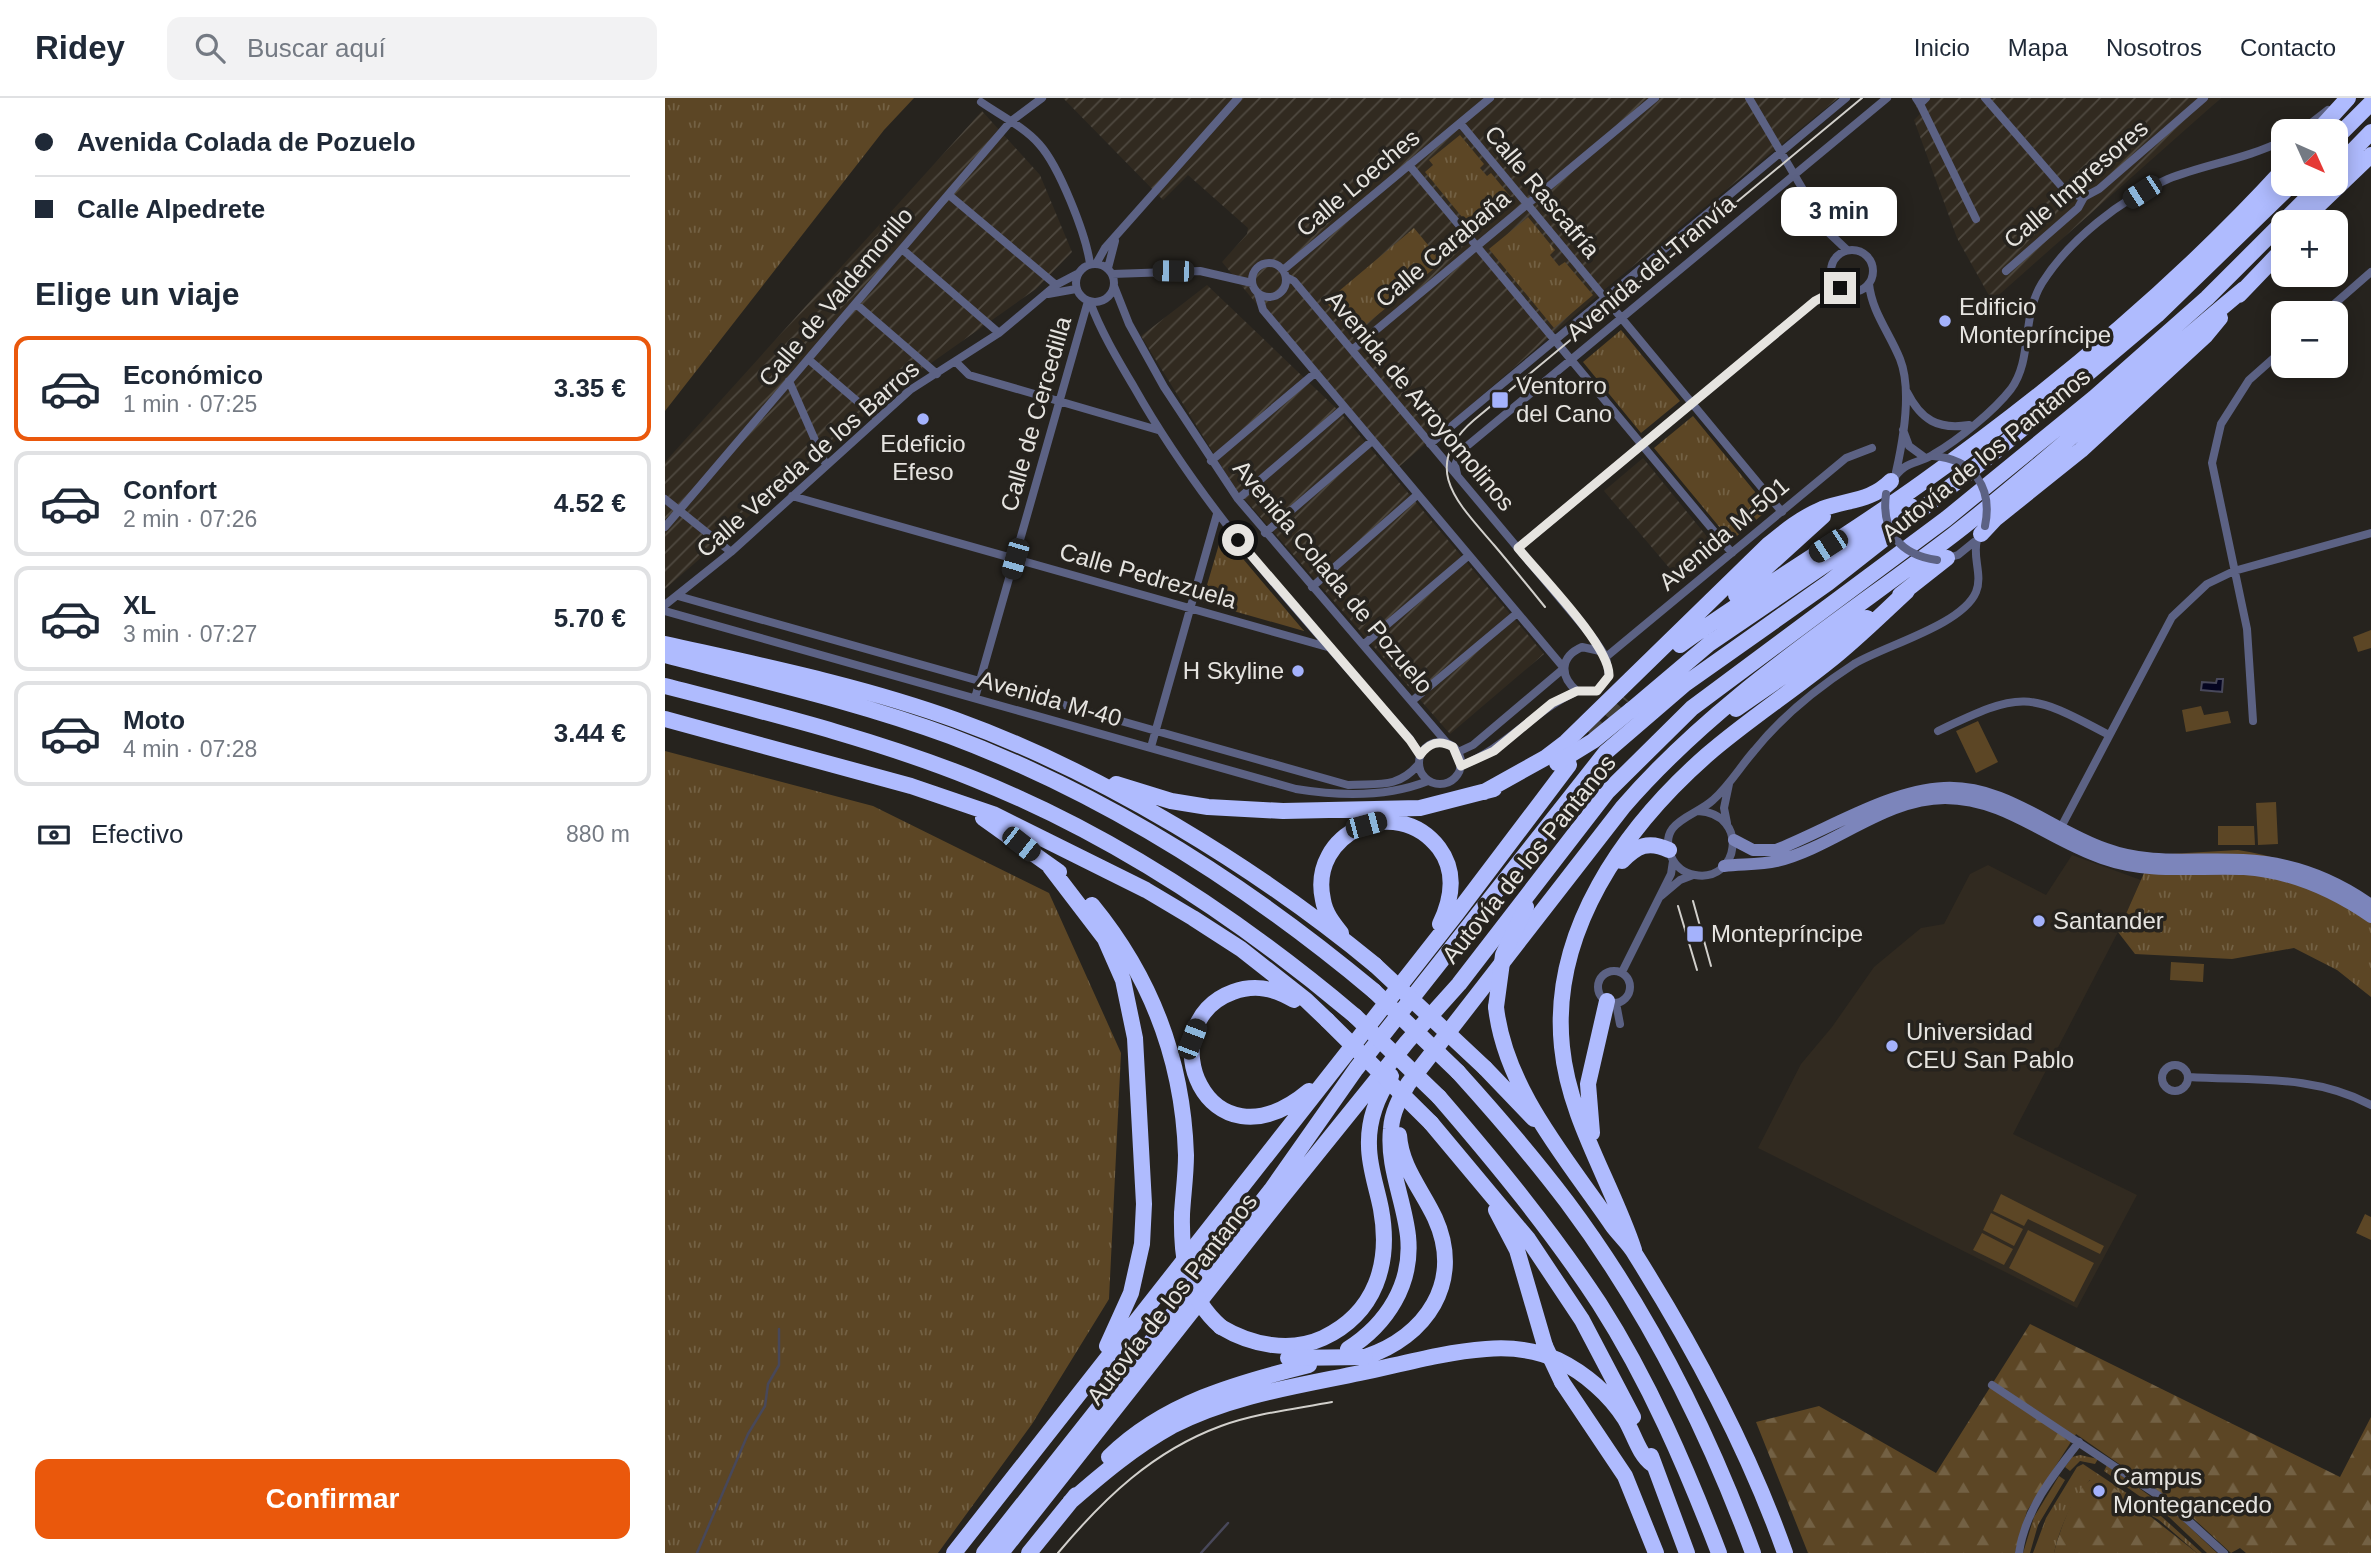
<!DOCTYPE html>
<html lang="es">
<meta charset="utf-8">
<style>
:root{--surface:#fff;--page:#f2f2f3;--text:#1f2937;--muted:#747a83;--line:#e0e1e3;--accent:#ea580c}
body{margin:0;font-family:Helvetica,sans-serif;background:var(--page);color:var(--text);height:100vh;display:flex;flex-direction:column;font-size:26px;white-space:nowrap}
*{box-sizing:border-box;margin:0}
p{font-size:23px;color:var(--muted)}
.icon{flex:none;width:38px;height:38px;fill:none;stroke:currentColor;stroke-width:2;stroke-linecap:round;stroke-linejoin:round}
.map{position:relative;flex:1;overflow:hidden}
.details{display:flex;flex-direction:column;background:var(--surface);width:665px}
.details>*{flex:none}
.top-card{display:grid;align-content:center;height:154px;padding:0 35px;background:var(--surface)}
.needle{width:46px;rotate:135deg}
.tools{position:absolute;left:1606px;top:21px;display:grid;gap:14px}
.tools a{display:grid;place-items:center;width:77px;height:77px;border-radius:14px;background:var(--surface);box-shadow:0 4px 18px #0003;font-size:35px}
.end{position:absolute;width:32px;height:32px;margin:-16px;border:9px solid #e6e4e0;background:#111;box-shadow:0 0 0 4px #111}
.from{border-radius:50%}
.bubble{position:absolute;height:49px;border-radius:14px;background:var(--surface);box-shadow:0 4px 18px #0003;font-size:23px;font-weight:700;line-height:49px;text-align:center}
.car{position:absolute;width:21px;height:42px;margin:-21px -10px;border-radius:9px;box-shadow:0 0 5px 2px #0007;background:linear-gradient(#222 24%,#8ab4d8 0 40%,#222 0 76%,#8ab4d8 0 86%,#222 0)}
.top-card b{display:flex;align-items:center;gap:24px;height:66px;font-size:26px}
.top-card b+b{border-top:2px solid var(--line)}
.top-card i{width:18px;height:18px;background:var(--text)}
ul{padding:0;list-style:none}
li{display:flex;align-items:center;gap:21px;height:105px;margin:0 14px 10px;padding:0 21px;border:4px solid var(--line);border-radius:14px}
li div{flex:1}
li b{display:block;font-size:26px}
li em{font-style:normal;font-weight:700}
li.selected{border-color:var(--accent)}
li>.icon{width:63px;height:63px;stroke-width:1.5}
h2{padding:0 35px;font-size:32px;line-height:84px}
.pay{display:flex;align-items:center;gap:18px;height:77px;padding:0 35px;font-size:26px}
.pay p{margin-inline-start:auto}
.primary-button{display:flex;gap:14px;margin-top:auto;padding:14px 35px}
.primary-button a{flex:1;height:80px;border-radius:14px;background:var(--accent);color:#fff;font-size:28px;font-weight:700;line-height:80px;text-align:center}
header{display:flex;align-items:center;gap:42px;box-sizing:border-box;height:98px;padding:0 35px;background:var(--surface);border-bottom:2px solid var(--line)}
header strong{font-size:33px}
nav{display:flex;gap:38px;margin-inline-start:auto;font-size:24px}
.search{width:490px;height:63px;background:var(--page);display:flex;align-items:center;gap:18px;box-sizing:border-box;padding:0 24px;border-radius:14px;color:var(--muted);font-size:26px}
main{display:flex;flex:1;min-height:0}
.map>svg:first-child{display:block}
.built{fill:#312a20}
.industrial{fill:url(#industrial-furrows)}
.grass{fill:url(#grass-tufts)}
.forest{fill:url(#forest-firs)}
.garden{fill:#5c4625}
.water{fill:url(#water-ripples);stroke:#48485a;stroke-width:2}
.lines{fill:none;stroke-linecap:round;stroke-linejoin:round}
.stream{stroke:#48485a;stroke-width:2.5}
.highway-tunnel{stroke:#43403b;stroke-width:16;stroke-dasharray:16 8;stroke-linecap:butt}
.street{stroke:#5c6284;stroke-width:8}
.secondary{stroke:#7c85bb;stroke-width:12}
.highway{stroke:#afbbfe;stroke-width:16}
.tram{stroke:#d2d0cc;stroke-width:2}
.street-bridge{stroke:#5c6284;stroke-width:8}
.highway-bridge{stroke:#afbbfe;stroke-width:16}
.route{stroke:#e6e4e0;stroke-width:9}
.poi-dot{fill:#a4b2fc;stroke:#26231e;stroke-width:2.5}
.labels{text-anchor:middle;stroke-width:7;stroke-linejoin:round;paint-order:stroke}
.street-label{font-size:24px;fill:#e6e4e0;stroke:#26231e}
.poi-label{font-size:24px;fill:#e6e4e0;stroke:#26231e;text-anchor:start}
</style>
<header>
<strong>Ridey</strong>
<div class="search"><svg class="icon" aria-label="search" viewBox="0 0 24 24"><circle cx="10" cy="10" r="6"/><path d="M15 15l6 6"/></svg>Buscar aquí</div>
<nav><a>Inicio</a><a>Mapa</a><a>Nosotros</a><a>Contacto</a></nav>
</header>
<main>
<section class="details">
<div class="top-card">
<b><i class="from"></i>Avenida Colada de Pozuelo</b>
<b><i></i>Calle Alpedrete</b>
</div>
<h2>Elige un viaje</h2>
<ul>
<li class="selected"><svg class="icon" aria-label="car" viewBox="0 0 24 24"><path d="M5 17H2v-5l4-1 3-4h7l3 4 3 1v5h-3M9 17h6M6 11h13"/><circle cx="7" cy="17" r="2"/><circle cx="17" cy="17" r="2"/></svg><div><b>Económico</b><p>1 min · 07:25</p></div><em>3.35 €</em></li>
<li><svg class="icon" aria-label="car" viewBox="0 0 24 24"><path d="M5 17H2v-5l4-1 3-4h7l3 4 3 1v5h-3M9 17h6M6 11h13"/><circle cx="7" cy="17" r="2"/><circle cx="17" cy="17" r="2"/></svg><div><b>Confort</b><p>2 min · 07:26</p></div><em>4.52 €</em></li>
<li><svg class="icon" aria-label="car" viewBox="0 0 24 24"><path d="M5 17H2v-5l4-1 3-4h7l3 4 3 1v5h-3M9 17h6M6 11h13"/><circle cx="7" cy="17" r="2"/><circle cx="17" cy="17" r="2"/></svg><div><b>XL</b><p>3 min · 07:27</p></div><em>5.70 €</em></li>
<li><svg class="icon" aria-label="car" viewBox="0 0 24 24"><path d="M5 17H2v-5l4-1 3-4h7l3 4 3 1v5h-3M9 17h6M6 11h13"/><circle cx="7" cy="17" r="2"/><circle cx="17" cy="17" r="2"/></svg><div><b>Moto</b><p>4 min · 07:28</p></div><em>3.44 €</em></li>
</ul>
<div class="pay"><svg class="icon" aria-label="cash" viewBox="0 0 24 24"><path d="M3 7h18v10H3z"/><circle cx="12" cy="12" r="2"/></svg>Efectivo<p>880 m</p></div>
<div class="primary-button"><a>Confirmar</a></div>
</section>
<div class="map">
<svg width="1706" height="1455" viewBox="0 0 1706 1455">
<defs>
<pattern id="industrial-furrows" width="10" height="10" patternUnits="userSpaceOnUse" patternTransform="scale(1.75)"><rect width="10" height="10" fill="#312a20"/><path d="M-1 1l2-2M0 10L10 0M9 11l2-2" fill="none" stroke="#4f4940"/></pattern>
<pattern id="grass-tufts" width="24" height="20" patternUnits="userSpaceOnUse" patternTransform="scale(1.75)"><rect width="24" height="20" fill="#5c4625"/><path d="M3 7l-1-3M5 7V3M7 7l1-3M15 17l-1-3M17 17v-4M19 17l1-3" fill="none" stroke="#736144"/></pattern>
<pattern id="forest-firs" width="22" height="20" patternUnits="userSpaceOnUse" patternTransform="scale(1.75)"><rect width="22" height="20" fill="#5c4625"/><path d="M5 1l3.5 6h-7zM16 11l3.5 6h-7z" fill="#736144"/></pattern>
<pattern id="water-ripples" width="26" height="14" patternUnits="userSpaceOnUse" patternTransform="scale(1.75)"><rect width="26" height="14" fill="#050521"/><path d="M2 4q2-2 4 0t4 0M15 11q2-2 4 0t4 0" fill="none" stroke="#292941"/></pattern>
</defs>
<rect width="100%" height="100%" fill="#26231e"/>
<path class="built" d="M1407,757l69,25 -23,52 -105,202 124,61 -60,113 -319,-160 43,-84 31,-37 42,-60 47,-39 23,-4 26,-50 18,-9 58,30z"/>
<path class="industrial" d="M398,0h775l-234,192 -210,181 -172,-209 25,-28 1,-6 -60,-53 -25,25z
M1247,0h309l-229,203 -35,-63 -43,-118 6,-6z
M317,13l58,64 32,77 -36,37 -136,96 -235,204v-127z
M542,187l132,126 205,243 -94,80 -215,-246 -94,-152z
M978,360l75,92 -36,33 -78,-92z"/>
<path class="grass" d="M0,0h249l-30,32 -219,281z
M795,37l24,29 -4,4 7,8 4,-3 24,29 -39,32 -51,-62 8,-7 -4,-5z
M863,119l27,33 -5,5 9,11 6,-4 28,33 -39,33 -65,-79z
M749,130l28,34 -89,73 -27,-33z
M956,232l59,71 -39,32 -58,-71z
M1028,318l76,93 -38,32 -77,-93z
M557,436l82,97 -102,-29z
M0,653l208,55 176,87 72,160 -12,246 -77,125 -94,129h-273z
M1573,752c49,8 91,24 133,50v97l-34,-27 -43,-22 -62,11 -97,-5 -17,-22 34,-77z
M1415,1357l18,4 -3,5 -15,-3 -10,10 -5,-4 7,-10z
M1418,1366l78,52 41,37h-5l-38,-33 -69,-40c-18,21 -30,46 -36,73h-21l13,-35 31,-51z
M1442,1367l72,52 38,36h-10l-38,-36 -65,-46z
M1394,1378l6,4 -27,45 -8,28h-7l11,-36z"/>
<path class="forest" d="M1365,1226l310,153 31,-60v136h-125l-6,-5 -9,5 -50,-46 -105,-73 -49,77 -12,42h-207l-52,-131 63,-16 117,67z
M1431,1379l8,3 93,73h-143c5,-21 21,-68 42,-76z"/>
<path class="garden" d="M1706,532v18l-13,4 -5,-15z
M1536,608l3,9 24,-4 3,12 -45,9 -4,-22z
M1313,623l20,41 -22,11 -20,-42z
M1611,704l2,42 -20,1 -2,-42z
M1553,728h36l1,19h-37z
M1506,864l33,2 -1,18 -33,-2z
M1336,1096l103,52 -4,8 -72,-35 -4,7 -31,-15z
M1326,1115l32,16 -9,17 -31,-16z
M1700,1116l6,3v23l-15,-7z
M1363,1132l66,33 -20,39 -65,-34z
M1317,1135l31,16 -9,16 -31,-15z"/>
<path class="water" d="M1552,581h6l-1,13 -21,-2 1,-8 14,1z"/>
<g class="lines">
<path class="stream" d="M32,1455l51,-119 17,-28 3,-22 11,-19v-36
M536,1455l27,-30"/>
<path class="highway-tunnel" d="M928,638l32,-38"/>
<path class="street" d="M1084,0l79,134 19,18
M1251,0l4,6 6,-6
M1320,0l77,89 9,7 13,3
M316,4c19,13 43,25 58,42 20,22 47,90 51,120
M1255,6l56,115
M795,25l322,389
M1636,33l27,-21
M744,67l323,388
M284,97l107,90
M237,151l97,84
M1166 173a21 21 0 1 1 42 0a21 21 0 1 1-42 0Z
M587 182a17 17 0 1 1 34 0a17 17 0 1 1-34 0Z
M411 185a19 19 0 1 1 38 0a19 19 0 1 1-38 0Z
M431,166l9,-16 133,-150
M443,170l7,-27
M618,172l207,-172
M1341,173l72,-63 6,-11 15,-8 105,-91
M447,176l88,-3 52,12
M621,179l8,4 300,358 12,18 3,19 -12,15h-20c-17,-14 -18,-34 5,-44l18,4
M1204,186c3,28 20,48 31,75 12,30 3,82 -4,113
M449,188l15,38 35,63 74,112 209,244
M593,195l5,17 300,357
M383,196l28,-5
M425,204c11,30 28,58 44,85 74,131 178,240 276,352l10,16
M191,206l81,70
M1659,215l47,-41
M687,252l303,-252
M143,261l70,60
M291,264l13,13 189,55
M124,283l37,84
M1242,294c14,28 31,38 62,33
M1238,332l6,16 15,11
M765,346l416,-346
M546,363l104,-88
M792,376l-2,-9 6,-14 426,-353
M1226,384c16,-24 25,-16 43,-28 24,-14 60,-43 77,-65 22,-30 10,-72 31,-106 27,-43 79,-84 126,-104 38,-15 79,-20 116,-39
M127,398l539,152
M0,401l66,53
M573,401l106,-91
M0,429l345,-405 32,-24
M600,435l107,-92
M853,450l297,-247 25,-13
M1282,460l11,-3 16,-13
M647,489l105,-92
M13,498l670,189c30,-2 49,4 70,-20
M0,507l66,-53 179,-162 89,-57 57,-48 21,-11
M0,513l631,178c43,7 92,8 132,-8
M698,547l105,-89
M941,559l240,-199 26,-10
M310,600l113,-397
M747,603l104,-87
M1588,623l-6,-92 -35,-166 9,-39 28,-44 35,-31
M1273,633c84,-40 89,-40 171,4
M754 665a21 21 0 1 1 42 0a21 21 0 1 1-42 0Z
M486,649l66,-233
M793,654l15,-7 90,-76
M796,668c44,-18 73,-55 116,-75
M1033,713c52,3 41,72 -3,64 -11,-2 -20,-9 -24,-19 -14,-35 24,-39 42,-56 16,-14 27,-33 41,-49 28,-35 63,-63 100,-87 32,-19 108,-39 122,-72 7,-17 -4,-35 1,-52
M1062,725l-3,-15 5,-24
M1394,733l113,-214 35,-33 27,-13 137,-38
M996,798l19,-16 13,-5
M933 889a16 16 0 1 1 32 0a16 16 0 1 1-32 0Z
M957,874l49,-98 2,-13
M951,905l4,21
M1497 980a13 13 0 1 1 26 0a13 13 0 1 1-26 0Z
M1524,979c62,4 125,-3 182,28
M1327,1287l176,117 56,51
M1354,1455c6,-43 34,-78 60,-111"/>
<path class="secondary" d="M1069,742l19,10h23c51,-20 114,-60 168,-62 61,-3 107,42 162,61 46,17 90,8 137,11 47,2 90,18 128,45
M1059,768c18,-2 36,-1 53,-5 57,-14 108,-63 168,-63 60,0 103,42 157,60 48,17 93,9 142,11 47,3 89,22 127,48"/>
<path class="highway" d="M1653,33l30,-33
M1671,40l35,-35
M1671,70l35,-36
M1636,124l70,-67
M1574,197l45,-47
M1316,436l14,-15 86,-69 125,-115 14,-17
M1071,497l87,-79
M1235,497l47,-37
M0,546c98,22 197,42 291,76 146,53 300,147 419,245
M1015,547c79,-57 164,-106 243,-163 129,-92 254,-196 361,-313
M0,557c95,25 193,47 285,81 157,59 296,148 424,255
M0,588c104,27 210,53 309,93 140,56 267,141 381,237
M1071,611l131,-91
M966,612l78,-66 202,-138
M0,621l246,67 82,28 153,76 47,28 48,31 65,51 21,20
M451,686l55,17 37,6 75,4 137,-3 74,-19
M819,694l61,-34 21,-16 202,-197c17,-14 33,-27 54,-36 26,-10 48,-7 69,-28
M318,720l76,54
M957,763c15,-15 26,-21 47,-11
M385,769l55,72 18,41 12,58 9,166 -2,40 -11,49 -24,53
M427,807c59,72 91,157 94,250 0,20 -3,40 -4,59
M676,835c-8,-10 -16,-20 -18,-33 -15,-67 73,-108 116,-52 18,24 13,51 1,76
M629,902c-20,-12 -39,-16 -61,-8 -86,31 -27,185 76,99
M831,909c9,82 71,152 116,218 7,10 17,18 23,29 59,94 113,194 150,299
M820,970l49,51
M793,974c38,42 75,85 109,130 80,107 140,226 186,351
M774,999c57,66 112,133 160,206 50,78 87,164 120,250
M766,1025l97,116 54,81 51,97
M927,1035l-4,-49 19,-83
M831,1112l21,40 28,96
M969,1152c-22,-67 -65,-131 -72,-203 -12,-115 62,-219 145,-292 38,-33 81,-61 121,-93 28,-22 53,-47 79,-71
M556,1229c30,18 69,26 102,11 53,-25 68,-75 58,-129 -4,-21 -12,-42 -12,-63 -1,-25 8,-49 22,-70
M683,1251c39,-25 65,-65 60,-113 -4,-36 -21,-70 -17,-107 1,-17 9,-31 17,-45l215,-277c94,-109 216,-185 330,-272 100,-78 193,-165 291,-246
M700,1259c61,-20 99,-75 70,-139 -13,-28 -34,-51 -36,-83
M897,1284l63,94 31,77
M986,1358l36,97
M444,1359c55,-54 128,-74 200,-92
M405,1404c32,-28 64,-55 102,-76 58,-30 125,-40 188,-53 42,-9 84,-21 126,-24 24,-2 50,1 72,11 27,13 52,35 67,59 9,15 14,36 27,45
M289,1455l503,-640 112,-148
M319,1455l287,-363 85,-121 250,-317 79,-68 143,-101 169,-133 160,-135 135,-131
M336,1455l281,-356 125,-155 52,-58 148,-192 85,-84 254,-189 148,-121 113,-100 114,-114
M364,1455l47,-58"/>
<path class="tram" d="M880,509c-17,-21 -34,-42 -51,-62 -36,-42 -75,-78 -20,-125l388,-322
M1028,803l18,65
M1013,808l19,64
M393,1455c46,-55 95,-102 163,-127 36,-13 74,-17 111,-24"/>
<path class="street-bridge" d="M1268,358c40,3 60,31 52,70
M1221,396c-5,37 14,61 51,66"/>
<path class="highway-bridge" d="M892,665l36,-22 38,-31
M710,867l110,103
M709,893l84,81
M831,909l7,-52 23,-48
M690,918l84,81
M662,922l104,103
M517,1116c-1,45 4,82 39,113
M880,1248l17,36
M623,1260l77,-1"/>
</g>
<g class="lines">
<path class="route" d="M573,442l172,200 10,15c9,-12 19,-16 33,-8l8,19 33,-15 58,-48 25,-12h20l12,-15c2,-29 -70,-102 -91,-128l297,-247 25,-13"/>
</g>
<g class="poi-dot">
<circle cx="1280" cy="223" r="7"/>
<rect x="826" y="293" width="18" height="18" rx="3.5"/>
<circle cx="258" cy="321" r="7"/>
<circle cx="633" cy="573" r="7"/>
<circle cx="1374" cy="823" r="7"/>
<rect x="1021" y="827" width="18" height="18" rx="3.5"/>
<circle cx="1227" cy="948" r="7"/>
<circle cx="1434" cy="1393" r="7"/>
</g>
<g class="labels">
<g class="street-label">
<text transform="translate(693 85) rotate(-40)" y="8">Calle Loeches</text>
<text transform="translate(1411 86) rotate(-41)" y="8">Calle Impresores</text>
<text transform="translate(877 94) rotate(50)" y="8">Calle Rascafría</text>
<text transform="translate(778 151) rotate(-40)" y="8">Calle Carabaña</text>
<text transform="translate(986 170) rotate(-40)" y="8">Avenida del Tranvía</text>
<text transform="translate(171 199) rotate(-50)" y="8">Calle de Valdemorillo</text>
<text transform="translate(755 303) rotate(50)" y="8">Avenida de Arroyomolinos</text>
<text transform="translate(371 316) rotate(-74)" y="8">Calle de Cercedilla</text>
<text transform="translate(1321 357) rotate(-39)" y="8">Autovía de los Pantanos</text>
<text transform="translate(143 361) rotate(-41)" y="8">Calle Vereda de los Barros</text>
<text transform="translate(1059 436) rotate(-40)" y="8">Avenida M-501</text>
<text transform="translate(483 478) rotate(16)" y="8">Calle Pedrezuela</text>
<text transform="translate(668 479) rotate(50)" y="8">Avenida Colada de Pozuelo</text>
<text transform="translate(385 601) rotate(16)" y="8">Avenida M-40</text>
<text transform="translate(864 761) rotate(-51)" y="8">Autovía de los Pantanos</text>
<text transform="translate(507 1201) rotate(-52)" y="8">Autovía de los Pantanos</text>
</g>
<g class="poi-label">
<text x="1294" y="217">Edificio<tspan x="1294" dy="28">Montepríncipe</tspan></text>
<text x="851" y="296">Ventorro<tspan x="851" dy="28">del Cano</tspan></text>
<text x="258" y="354" text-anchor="middle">Edeficio<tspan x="258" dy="28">Efeso</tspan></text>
<text x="619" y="581" text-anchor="end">H Skyline</text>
<text x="1388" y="831">Santander</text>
<text x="1046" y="844">Montepríncipe</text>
<text x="1241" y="942">Universidad<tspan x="1241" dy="28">CEU San Pablo</tspan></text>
<text x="1448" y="1387">Campus<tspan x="1448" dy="28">Montegancedo</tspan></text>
</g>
</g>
</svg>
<div class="tools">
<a><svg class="needle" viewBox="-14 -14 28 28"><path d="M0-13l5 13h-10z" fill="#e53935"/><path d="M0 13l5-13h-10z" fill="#747a83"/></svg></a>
<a>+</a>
<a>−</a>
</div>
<i class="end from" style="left:573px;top:442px"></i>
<i class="end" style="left:1175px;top:190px"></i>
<div class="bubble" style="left:1116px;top:89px;width:116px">3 min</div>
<i class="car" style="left:1477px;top:94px;rotate:237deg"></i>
<i class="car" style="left:508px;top:173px;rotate:271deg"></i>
<i class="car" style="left:1163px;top:448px;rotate:237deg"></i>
<i class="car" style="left:350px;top:461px;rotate:196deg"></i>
<i class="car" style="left:701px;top:727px;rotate:75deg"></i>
<i class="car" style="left:356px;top:746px;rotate:128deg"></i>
<i class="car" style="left:527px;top:941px;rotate:21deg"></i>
</div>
</main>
